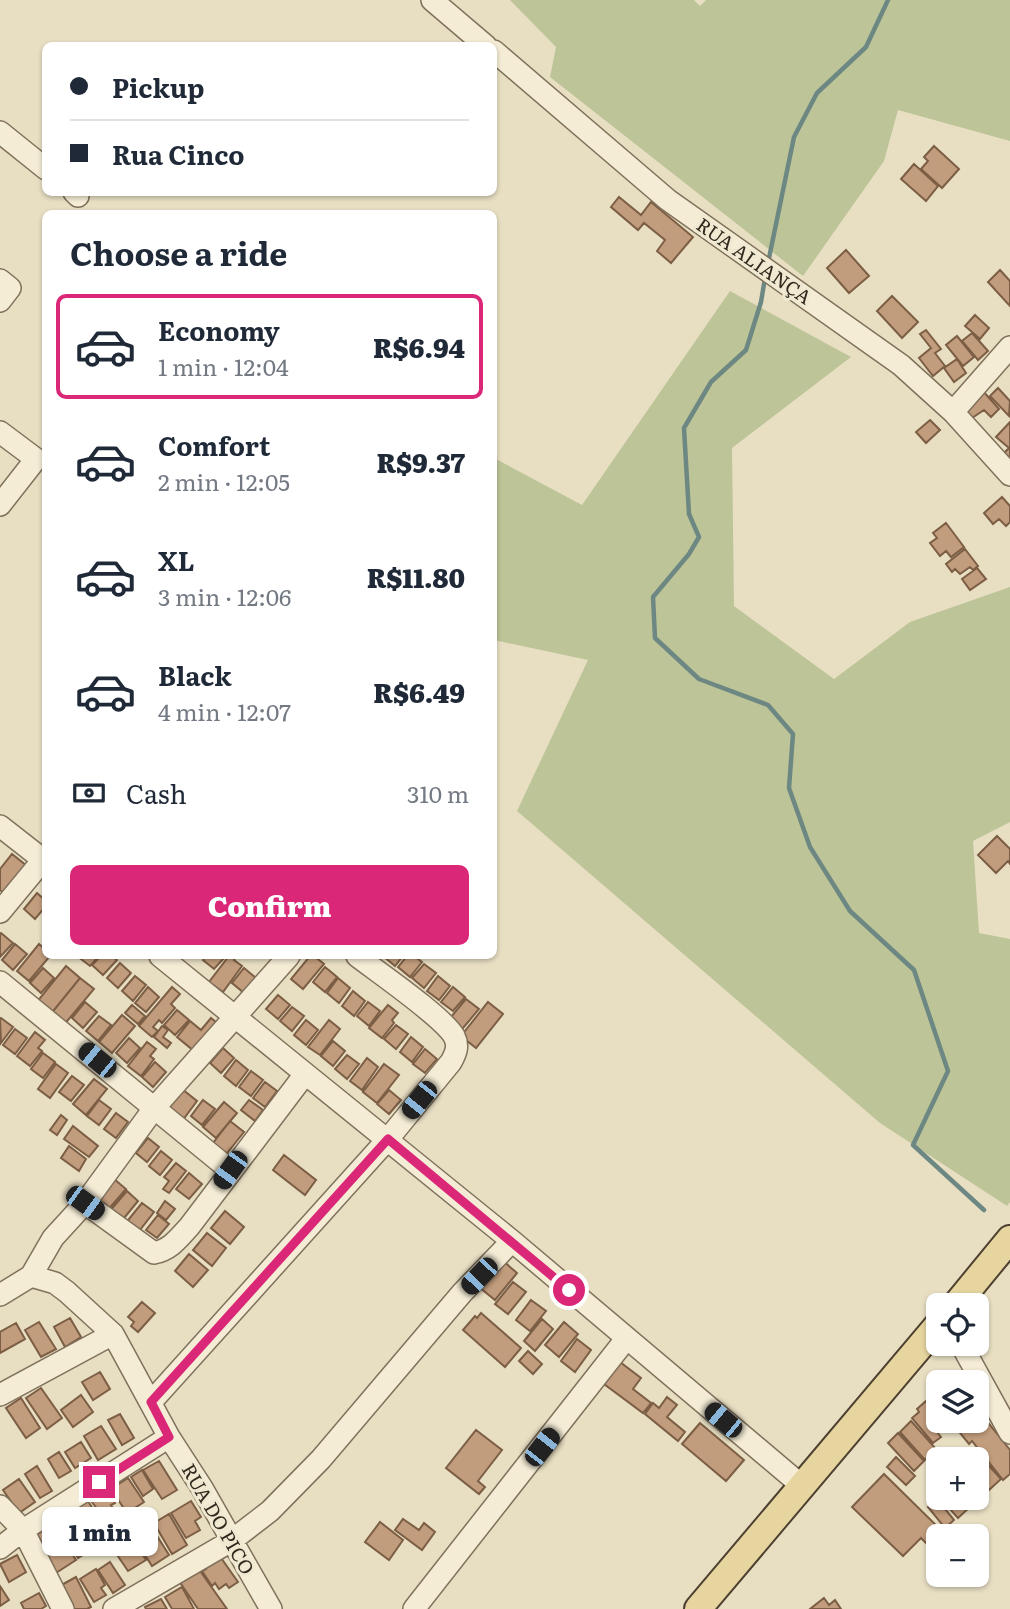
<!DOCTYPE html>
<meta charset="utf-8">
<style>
:root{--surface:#fff;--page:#f6f6f7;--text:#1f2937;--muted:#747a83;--line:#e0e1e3;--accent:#db2777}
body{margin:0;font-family:Literata,serif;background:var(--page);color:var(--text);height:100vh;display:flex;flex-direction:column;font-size:26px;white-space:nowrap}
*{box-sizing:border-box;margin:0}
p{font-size:23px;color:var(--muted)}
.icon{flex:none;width:38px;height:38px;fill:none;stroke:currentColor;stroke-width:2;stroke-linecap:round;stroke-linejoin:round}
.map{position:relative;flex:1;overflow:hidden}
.drawer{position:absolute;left:42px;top:210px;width:455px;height:749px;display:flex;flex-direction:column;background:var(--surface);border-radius:10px;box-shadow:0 2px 5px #0004}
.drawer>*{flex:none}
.banner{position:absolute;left:42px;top:42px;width:455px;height:154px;border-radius:10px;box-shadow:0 2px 5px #0004;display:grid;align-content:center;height:154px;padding:0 28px;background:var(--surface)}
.controls{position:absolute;left:926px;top:1293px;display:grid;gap:14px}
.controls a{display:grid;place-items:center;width:63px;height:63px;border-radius:10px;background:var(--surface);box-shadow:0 2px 5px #0004;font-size:35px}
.end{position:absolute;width:32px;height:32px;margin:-16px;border:9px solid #db2777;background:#fff;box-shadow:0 0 0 4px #fff}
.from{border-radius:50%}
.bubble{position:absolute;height:49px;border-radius:10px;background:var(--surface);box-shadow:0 2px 5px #0004;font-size:23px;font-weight:800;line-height:49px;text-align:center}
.car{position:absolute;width:21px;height:42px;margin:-21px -10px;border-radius:9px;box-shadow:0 0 5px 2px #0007;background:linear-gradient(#222 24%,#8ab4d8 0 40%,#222 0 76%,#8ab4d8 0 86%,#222 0)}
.banner b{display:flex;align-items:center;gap:24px;height:66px;font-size:26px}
.banner b+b{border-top:2px solid var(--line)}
.banner i{width:18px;height:18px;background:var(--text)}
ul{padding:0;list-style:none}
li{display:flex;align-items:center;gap:21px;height:105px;margin:0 14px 10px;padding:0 14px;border:4px solid transparent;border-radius:10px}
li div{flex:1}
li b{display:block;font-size:26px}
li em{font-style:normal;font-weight:800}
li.selected{border-color:var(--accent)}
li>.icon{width:63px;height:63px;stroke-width:1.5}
h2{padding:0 28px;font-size:32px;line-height:84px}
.pay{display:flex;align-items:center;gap:18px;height:77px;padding:0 28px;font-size:26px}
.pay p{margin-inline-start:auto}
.primary-button{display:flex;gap:14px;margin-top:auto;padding:14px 28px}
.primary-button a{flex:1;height:80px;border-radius:10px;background:var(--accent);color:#fff;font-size:28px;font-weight:800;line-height:80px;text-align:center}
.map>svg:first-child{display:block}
.green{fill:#bdc498}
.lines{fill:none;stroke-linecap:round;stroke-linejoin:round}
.stream{stroke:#6d8883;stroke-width:4.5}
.building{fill:#c29d7d;stroke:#7c5e45;stroke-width:2}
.minor-casing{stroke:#80715c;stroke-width:24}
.major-casing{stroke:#4e4030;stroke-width:30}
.minor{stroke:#f4ecd5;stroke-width:21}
.major{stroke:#e7d59f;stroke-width:26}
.route{stroke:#db2777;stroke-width:9}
.labels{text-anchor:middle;stroke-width:6;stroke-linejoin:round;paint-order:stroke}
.street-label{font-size:19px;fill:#32291e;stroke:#f0e9d1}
</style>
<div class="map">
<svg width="1010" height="1609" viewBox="0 0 1010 1609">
<rect width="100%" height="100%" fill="#e8dfc3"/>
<path class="green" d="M510,0h184l6,6 6,-6h304v141l-112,-31 -14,51 -81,115 -253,-199 6,-30z
M730,291l121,66 -119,91 2,158 100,73 76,-57 100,-35v235l-37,19 6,92 31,6v263l-3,4 -127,-83 -363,-312 71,-151 -94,-20v-182l88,47z"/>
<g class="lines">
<path class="stream" d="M768,263l26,-126 23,-44 49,-46 22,-47
M765,278l-4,24 -15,48 -35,32 -27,46 5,86 10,23 -10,17 -36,43 2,41 44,41 69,26 25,29 -4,54 21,59 40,64 64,59 34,101 -35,74 71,65"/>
</g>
<path class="building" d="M934,146l25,23 -17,19 -21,-19 7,-8 -4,-4z
M914,164l24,22 -12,15 -25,-22z
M619,197l22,18 10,-13 42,35 -22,26 -14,-12 8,-11 -21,-17 -6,7 -27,-23z
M846,250l23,26 -20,17 -22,-25z
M1000,270l10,11v25l-22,-24z
M892,296l26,26 -16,16 -25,-27z
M975,315l14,13 -9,11 -15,-13z
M926,330l15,19 -6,4 10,13 -12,10 -14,-18 12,-10 -11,-14z
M972,333l16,18 -10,9 -16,-19z
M957,336l17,21 -11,9 -17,-21z
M957,359l9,14 -12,9 -10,-14z
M998,388l12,13 -1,15 -19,-20z
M982,390l17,19 -8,8 -7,-7 -15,10 -9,-10z
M930,420l10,10 -14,13 -10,-11z
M1010,422v36l-6,-5 5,-5 -13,-11z
M1002,497l8,9v16l-4,4 -7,-7 -6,5 -9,-11z
M946,523l18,24 -13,10 -5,-6 -6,5 -10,-13 7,-5 -4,-5z
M965,549l13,17 -5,4 -3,-3 -10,7 -5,-5 -3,3 -6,-8z
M977,568l9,11 -16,11 -8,-11z
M997,836l13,13v15l-2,-3 -12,12 -18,-18z
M12,854l15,12 -23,27 -4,-3v-21z
M37,893l9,8v5l-11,13 -11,-10z
M1,933l12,10 -13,14v-23z
M15,944l12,10 -14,16 -11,-10z
M39,944l7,6v6h4l-21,25 -12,-10z
M77,956h22l-9,10z
M101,956h11l5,4 -14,15 -11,-10z
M206,956h20l-12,13 -11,-9z
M229,956h8l-3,4 8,6 -19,26 -14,-10z
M310,956h4l10,8 -21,25 -12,-10z
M383,956h20l-8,10z
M407,956h7l8,6 -12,15 -12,-10z
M120,963l11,10 -13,15 -11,-10z
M424,964l12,9 -12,15 -12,-10z
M66,966l14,12 -30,37 -14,-12z
M325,967l12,10 -12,15 -12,-10z
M43,968l11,10 -13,15 -11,-10z
M244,968l12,10 -12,15 -12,-10z
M135,976l11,9 -13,16 -11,-10z
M438,976l12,10 -11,14 -12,-9z
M80,978l14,11 -31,37 -13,-11z
M338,978l12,10 -11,15 -12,-10z
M148,987l11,10 -13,15 -11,-9z
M172,987l8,7 -9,10 4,4 -13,15 -3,-3 -6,7 5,4 -6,6 -13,-11z
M453,987l12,10 -12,14 -12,-9z
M353,991l12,10 -11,15 -12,-10z
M278,995l12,10 -12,14 -12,-10z
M466,999l13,10 -21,25 -12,-11z
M85,1002l12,10 -14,16 -11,-10z
M368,1002l12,9 -11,15 -12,-10z
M488,1002l15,12 -27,34 -15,-12z
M132,1005l13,11 -7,8 -13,-11z
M388,1005l10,8 -6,7 2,3 -12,15 -13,-10z
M292,1007l12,9 -12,15 -12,-10z
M177,1010l12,10 -14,15 -11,-10z
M122,1015l13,11 -23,27 -13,-11z
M99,1016l12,9 -13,16 -12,-10z
M1,1018l12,9 -12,16 -1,-24z
M211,1018l6,5 -23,28 -17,-14 13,-16 11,9z
M306,1020l12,10 -12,15 -12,-10z
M329,1020l11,9 -20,26 -12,-8z
M396,1025l12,9 -12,15 -12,-10z
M162,1026l6,4 -5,7 8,6 -4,5 -13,-11z
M15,1029l12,9 -12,16 -12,-9z
M35,1032l10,8 -7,8 4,3 -12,15 -13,-10z
M411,1037l12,10 -11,15 -12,-10z
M129,1038l11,10 -13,15 -11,-10z
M333,1041l12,10 -12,15 -12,-10z
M147,1042l9,7 -6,7 4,3 -13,17 -13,-10z
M223,1048l11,10 -13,15 -11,-10z
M425,1049l12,10 -12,14 -12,-9z
M43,1053l12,9 -12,16 -12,-9z
M347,1055l12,9 -12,15 -12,-10z
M367,1058l11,9 -16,23 -12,-9z
M236,1060l12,10 -12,16 -12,-10z
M155,1062l11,10 -13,15 -11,-10z
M56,1064l12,9 -18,25 -12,-9z
M384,1064l15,11 -22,28 -14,-11z
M251,1071l12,9 -12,16 -12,-9z
M72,1076l12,9 -13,16 -12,-9z
M94,1079l13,10 -21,26 -13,-11z
M265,1082l12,9 -12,16 -12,-9z
M182,1089l15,12 -15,20 -16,-12z
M389,1090l12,10 -12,14 -12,-10z
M99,1100l12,9 -12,16 -12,-9z
M203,1100l12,9 -13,16 -11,-9z
M249,1100l14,10 -8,11 -14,-11z
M224,1102l13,11 -21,25 -13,-11z
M116,1113l12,9 -12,16 -12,-9z
M61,1115l6,5 -10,15 -7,-5z
M230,1121l14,11 -20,25 -14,-10z
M73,1126l25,20 -9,11 -25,-18z
M148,1138l11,9 -12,15 -11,-9z
M69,1146l17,13 -7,12 -18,-13z
M161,1151l11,9 -12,15 -11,-9z
M284,1155l32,25 -11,15 -32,-25z
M176,1163l10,8 -17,22 -6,-4 6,-8 -5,-4z
M189,1173l13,11 -13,15 -13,-10z
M114,1179l12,10 -19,22 -11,-10z
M127,1191l11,10 -18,22 -12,-10z
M165,1201l10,8 -9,11 -9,-7z
M142,1203l12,9 -18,23 -12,-10z
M225,1211l19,16 -14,17 -19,-16z
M158,1215l11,9 -12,14 -11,-8z
M207,1233l19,15 -14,18 -19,-16z
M189,1254l19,16 -15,17 -18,-16z
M502,1260l15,13 -22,27 -16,-13z
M513,1282l13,10 -18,22 -13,-10z
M531,1300l15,11 -16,20 -14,-11z
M142,1302l13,11 -17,19 -7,-6 3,-4 -6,-5z
M481,1313l40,35 -16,19 -42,-37 12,-14 2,2z
M70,1318l11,19 -16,10 -11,-20z
M542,1319l11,10 -18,22 -11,-10z
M39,1322l17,27 -15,8 -16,-27z
M564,1322l14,12 -19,23 -14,-12z
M16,1323l9,16 -25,14v-21z
M577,1339l14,11 -16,22 -14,-11z
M528,1351l14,13 -9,10 -14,-13z
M620,1362l21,16 -8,11 18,14 -8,10 -39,-29z
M100,1372l10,17 -17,11 -11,-18z
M41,1388l21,30 -15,11 -21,-31z
M81,1395l12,17 -20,15 -12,-17z
M667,1397l10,8 -10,12 18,15 -7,9 -33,-27 8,-11 6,5z
M21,1398l19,30 -14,10 -20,-30z
M926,1401l12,14v6h3l-8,6 8,10 -8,6 -21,-25 7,-6 -2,-3z
M120,1414l14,24 -12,7 -14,-25z
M982,1415l28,35v24l-7,6 -31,-39 -3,3 -9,-11z
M911,1421l25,28 -11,11 -25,-28z
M700,1423l44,37 -18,21 -44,-37z
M101,1426l15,23 -18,11 -14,-24z
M476,1430l26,20 -24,31 7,6 -6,7 -33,-26z
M898,1433l26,28 -10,10 -26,-28z
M81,1442l10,16 -16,10 -10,-16z
M59,1452l12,19 -12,7 -11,-19z
M980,1456l21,23 -12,11 -13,-15v-15z
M896,1457l19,19 -9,9 -19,-18z
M159,1461l18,29 -15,9 -19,-29z
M37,1466l15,25 -12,7 -15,-24z
M142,1470l11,19 -10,7 -12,-19z
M884,1474l63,62h-9v12l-3,4 -14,-14 -18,18 -51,-49z
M128,1478l16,24 -17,11 -16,-24z
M19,1479l16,23 -16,11 -16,-23z
M938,1479v17l-9,-9z
M976,1479l12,12 -16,14 -7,-7h11z
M104,1485l11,18 -4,2 3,5 -11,7 -11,-15 8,-5 -3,-7z
M86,1498l25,39 -33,21 -25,-39z
M940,1498h23l8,8 -13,12z
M937,1499l17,21 -9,8 -17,-21z
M191,1501l10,16 -6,4 5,9 -14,8 -15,-25z
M169,1514l18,31 -15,9 -18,-31z
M403,1519l16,11 5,-7 11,9 -13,18 -27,-20z
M380,1522l23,18 -14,20 -24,-18z
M52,1524l24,36 -20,13 -24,-35z
M126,1528l20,32 -18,11 -17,-25 10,-7 -3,-6z
M152,1528l17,27 -17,11 -17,-27z
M17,1555l9,17 -17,10 -9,-18z
M219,1555l19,27 -9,6 -3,-4 -7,5 -4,-6 -3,3 -10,-15 4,-2 -2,-4z
M110,1562l15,23 -12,8 -15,-23z
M198,1568l29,41h-29l-19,-28z
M96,1569l9,16 -4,3 5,7 -12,7 -14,-23z
M76,1577l15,30 -4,2h-20l-11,-21z
M0,1586l9,14 -9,6z
M182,1587l12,22h-22l-7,-12z
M39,1593l7,13 -5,3h-17l-3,-6z
M824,1598l5,7 6,-5 6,9h-31z
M161,1599l6,10h-21l-1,-2z"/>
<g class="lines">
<g class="minor-casing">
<path id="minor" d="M432,0l54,46
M494,51l174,149 233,165 52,47 57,63
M0,132l46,37
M74,192l4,4
M0,280l10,8 -10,13
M953,412l57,-65
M0,432l36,27 -36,46
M0,826l46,36
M0,912l43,-52
M160,956l352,285 289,244
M0,982l230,188
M85,1203l70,-96 134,-151
M31,1276l24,7 12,9 46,42 56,103 33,51 69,121
M0,1295l31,-19 22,-38 32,-35 69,50c16,-3 24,-14 35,-26l116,-153
M961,1344l49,89
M0,1395l113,-61
M151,1402l237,-263 63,-77c5,-9 8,-16 3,-26 -12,-20 -75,-63 -97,-80
M0,1506l23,24 40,79
M0,1548l23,-18 146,-93
M114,1609l117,-68 39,-30 51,-52 141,-166 50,-52
M414,1609l212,-270"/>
</g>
<g class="major-casing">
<path id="major" d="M955,1306l55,-67
M698,1609l240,-284"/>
</g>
<use href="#minor" class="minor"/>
<use href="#major" class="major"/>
</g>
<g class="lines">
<path class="route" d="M99,1482l70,-45 -18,-35 237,-263 181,151"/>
</g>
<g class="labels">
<g class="street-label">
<text transform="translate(754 261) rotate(35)" y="7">RUA ALIANÇA</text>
<text transform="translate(218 1519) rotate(60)" y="7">RUA DO PICO</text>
</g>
</g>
</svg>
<div class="controls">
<a><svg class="icon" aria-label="locate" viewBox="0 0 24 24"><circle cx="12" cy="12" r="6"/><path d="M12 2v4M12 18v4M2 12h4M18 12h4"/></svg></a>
<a><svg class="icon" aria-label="layers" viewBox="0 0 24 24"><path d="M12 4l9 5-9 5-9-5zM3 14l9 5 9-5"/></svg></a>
<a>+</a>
<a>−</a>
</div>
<i class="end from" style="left:569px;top:1290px"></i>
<i class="end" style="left:99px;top:1482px"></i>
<div class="bubble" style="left:42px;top:1507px;width:116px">1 min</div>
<i class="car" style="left:97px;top:1060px;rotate:309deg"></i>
<i class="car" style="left:419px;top:1100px;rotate:219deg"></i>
<i class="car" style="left:230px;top:1170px;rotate:216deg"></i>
<i class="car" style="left:85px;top:1203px;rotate:126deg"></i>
<i class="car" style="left:479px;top:1276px;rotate:224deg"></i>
<i class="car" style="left:723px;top:1420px;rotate:310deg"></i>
<i class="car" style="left:542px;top:1447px;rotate:38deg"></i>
<div class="banner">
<b><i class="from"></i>Pickup</b>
<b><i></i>Rua Cinco</b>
</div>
<section class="drawer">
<h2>Choose a ride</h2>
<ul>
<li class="selected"><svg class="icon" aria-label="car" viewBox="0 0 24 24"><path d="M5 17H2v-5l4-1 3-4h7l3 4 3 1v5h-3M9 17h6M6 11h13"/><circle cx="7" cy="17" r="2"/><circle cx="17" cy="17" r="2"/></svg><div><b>Economy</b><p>1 min · 12:04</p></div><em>R$6.94</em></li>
<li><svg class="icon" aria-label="car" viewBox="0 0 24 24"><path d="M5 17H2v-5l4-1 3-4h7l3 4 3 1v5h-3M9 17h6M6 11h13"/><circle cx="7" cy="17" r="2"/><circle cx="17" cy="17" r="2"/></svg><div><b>Comfort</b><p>2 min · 12:05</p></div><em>R$9.37</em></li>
<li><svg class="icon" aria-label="car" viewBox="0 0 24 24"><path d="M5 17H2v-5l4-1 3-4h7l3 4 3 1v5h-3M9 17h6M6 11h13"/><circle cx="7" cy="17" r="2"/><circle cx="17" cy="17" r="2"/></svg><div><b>XL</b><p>3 min · 12:06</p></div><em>R$11.80</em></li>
<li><svg class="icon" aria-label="car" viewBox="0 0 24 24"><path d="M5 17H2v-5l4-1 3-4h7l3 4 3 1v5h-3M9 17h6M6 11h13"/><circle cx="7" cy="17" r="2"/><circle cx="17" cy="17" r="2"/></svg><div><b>Black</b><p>4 min · 12:07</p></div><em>R$6.49</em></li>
</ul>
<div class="pay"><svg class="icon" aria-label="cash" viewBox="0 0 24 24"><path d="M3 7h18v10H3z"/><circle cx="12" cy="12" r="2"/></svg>Cash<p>310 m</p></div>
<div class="primary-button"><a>Confirm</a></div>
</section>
</div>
